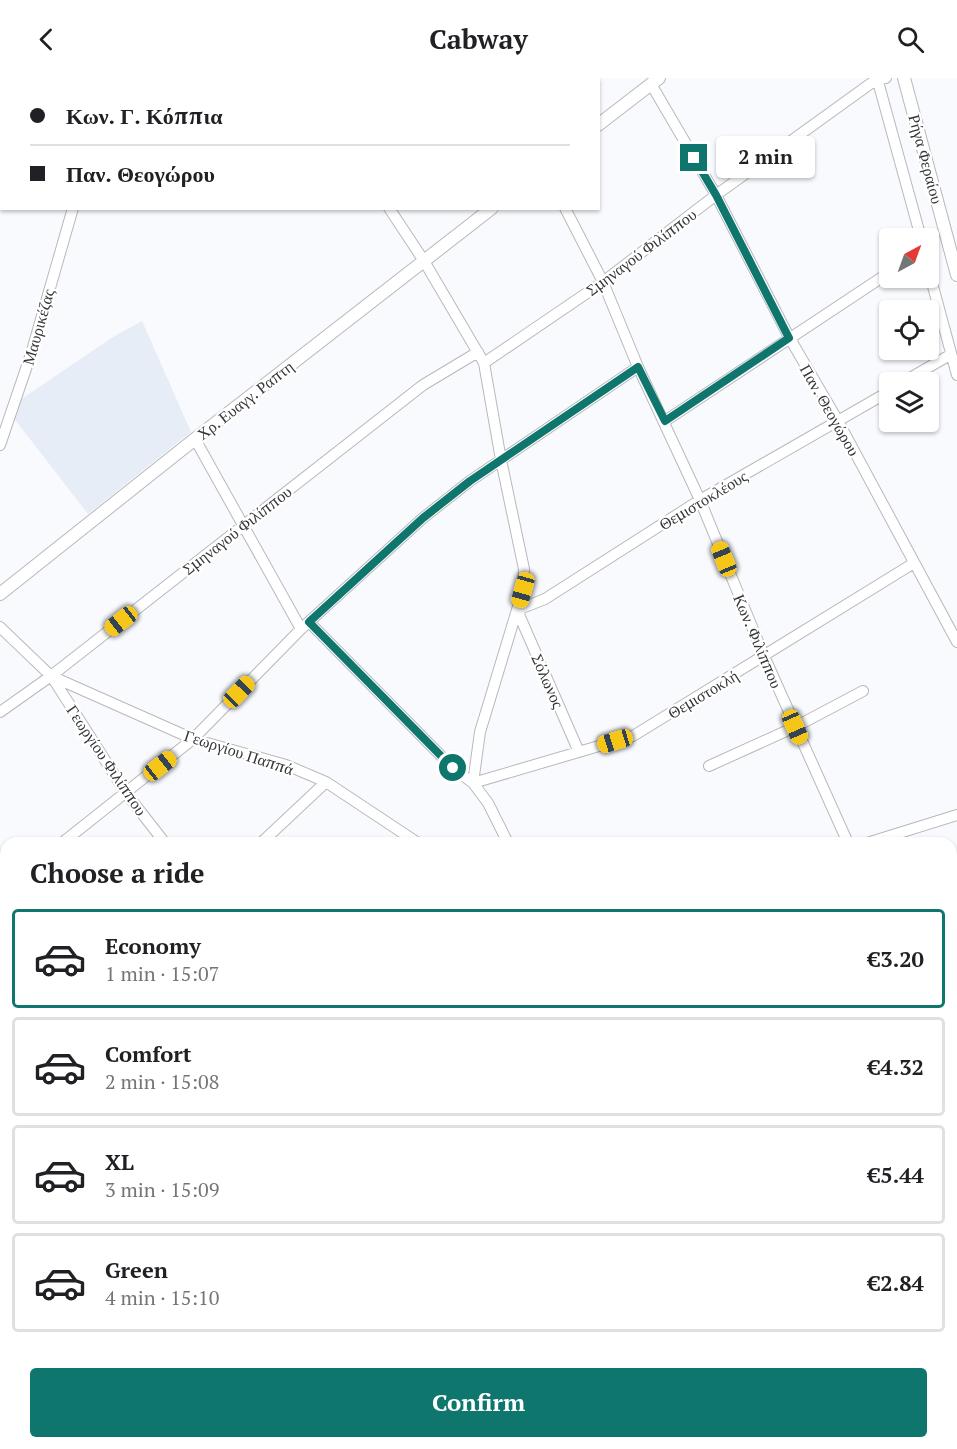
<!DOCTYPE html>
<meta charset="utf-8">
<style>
:root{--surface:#fff;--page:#f6f6f6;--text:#202124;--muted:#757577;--line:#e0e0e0;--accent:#0f766e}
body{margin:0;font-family:"PT Serif",serif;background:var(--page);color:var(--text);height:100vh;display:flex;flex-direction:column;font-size:22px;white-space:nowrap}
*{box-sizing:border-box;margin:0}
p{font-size:20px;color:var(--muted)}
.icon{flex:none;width:33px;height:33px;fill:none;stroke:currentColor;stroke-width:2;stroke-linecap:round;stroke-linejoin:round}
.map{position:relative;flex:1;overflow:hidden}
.details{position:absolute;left:0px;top:759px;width:957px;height:612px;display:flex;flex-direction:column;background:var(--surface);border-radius:18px 18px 0 0;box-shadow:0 2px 4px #0004}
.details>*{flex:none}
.banner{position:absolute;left:0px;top:0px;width:600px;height:132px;box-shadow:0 2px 4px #0004;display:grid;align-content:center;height:132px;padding:0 30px;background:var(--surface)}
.needle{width:39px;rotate:41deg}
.tools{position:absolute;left:879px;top:150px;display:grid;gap:12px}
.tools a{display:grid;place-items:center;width:60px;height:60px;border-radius:6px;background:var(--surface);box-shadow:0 2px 4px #0004;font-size:30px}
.end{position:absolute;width:27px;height:27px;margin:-14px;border:8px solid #0f766e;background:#fff;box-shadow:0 0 0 3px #fff}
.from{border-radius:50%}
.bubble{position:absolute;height:42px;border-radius:6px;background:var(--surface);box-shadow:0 2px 4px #0004;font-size:20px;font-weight:700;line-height:42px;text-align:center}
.car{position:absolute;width:18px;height:36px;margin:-18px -9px;border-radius:8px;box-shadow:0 0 4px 2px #0007;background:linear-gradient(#f5c518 24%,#345 0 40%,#f5c518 0 76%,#345 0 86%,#f5c518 0)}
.banner b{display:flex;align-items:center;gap:21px;height:57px;font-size:22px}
.banner b+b{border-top:2px solid var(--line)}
.banner i{width:15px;height:15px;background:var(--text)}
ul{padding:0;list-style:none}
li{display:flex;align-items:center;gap:18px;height:99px;margin:0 12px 9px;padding:0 18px;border:3px solid var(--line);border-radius:6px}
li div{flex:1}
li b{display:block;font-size:22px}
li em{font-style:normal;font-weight:700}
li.current{border-color:var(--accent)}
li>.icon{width:54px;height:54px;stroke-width:1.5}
h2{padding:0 30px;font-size:27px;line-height:72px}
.action{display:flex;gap:12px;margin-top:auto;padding:12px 30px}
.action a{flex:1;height:69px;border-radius:6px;background:var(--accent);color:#fff;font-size:24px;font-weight:700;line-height:69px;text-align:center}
header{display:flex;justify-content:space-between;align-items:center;height:78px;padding:0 30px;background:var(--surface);font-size:27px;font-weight:700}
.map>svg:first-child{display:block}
.built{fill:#e6edf6}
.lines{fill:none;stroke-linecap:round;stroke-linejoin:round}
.minor-casing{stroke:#b7b9bc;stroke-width:12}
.tertiary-casing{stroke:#b7b9bc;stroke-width:14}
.secondary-casing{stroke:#b7b9bc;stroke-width:15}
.minor{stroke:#fff;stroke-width:10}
.tertiary{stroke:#fff;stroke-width:12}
.secondary{stroke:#fff;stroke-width:14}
.route{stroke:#0f766e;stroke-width:8}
.labels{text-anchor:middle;stroke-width:4.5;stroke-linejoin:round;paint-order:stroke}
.street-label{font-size:16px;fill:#363738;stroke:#fff}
</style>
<header><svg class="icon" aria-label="back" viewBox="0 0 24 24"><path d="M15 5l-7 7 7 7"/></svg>Cabway<svg class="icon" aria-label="search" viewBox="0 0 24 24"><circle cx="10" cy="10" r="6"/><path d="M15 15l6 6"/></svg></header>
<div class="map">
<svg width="957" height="1371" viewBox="0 0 957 1371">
<rect width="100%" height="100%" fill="#f8fafd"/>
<path class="built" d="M142,243l49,111 -103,82 -75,-97 7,-17 93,-63z"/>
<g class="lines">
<g class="minor-casing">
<path id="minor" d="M302,0l1,2
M877,0l44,160
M101,2v-2
M651,6l65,111 73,142 49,84 119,221
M389,130l35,53 60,102 17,97 23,109 -1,21 -43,142 -7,51
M565,130l38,74 35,85 62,133 64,156 84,187
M928,190l29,107
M484,285l119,-81 113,-87 161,-116 9,-1
M903,304l47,-27
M665,343l225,-149
M195,361l106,190
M0,367l31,-91 42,-146
M309,544l144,146 20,15 15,20 20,40
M0,549l51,49 142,63 93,26 40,17 92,61
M52,599l74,116 39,50
M0,634l51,-36 372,-291 55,-33
M579,674l-62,-142 28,-11 155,-99 190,-109
M709,688l86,-39 68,-36
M473,705l160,-47 281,-173
M62,765l131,-104 108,-110 122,-111 47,-37 168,-114
M261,765l65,-61
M867,765l90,-28
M0,814l6,-5
M0,1021l6,-6
M0,1099l6,4
M951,1140l6,3
M0,1182l6,-4
M951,1285l6,-2
M951,1323l6,-3
M0,1336l6,-4
M0,1354l9,17
M173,1365l3,6
M367,1365l3,6
M758,1365l5,6
M314,1371l10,-6
M518,1371l5,-6"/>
</g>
<g class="tertiary-casing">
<path id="tertiary" d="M904,0l53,197
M598,47l61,-47
M0,516l195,-155 297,-231
M626,1365l3,6
M845,1371l10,-6"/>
</g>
<g class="secondary-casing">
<path id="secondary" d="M951,867l6,-2
M0,906l6,4
M951,1068l6,-14
M951,1358l6,8"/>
</g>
<use href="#minor" class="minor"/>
<use href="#tertiary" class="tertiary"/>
<use href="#secondary" class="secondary"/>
</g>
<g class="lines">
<path class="route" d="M453,690l-144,-146 114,-104 47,-37 168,-114 27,54 124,-83 -73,-143 -22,-37"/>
</g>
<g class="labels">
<g class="street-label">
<text transform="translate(926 81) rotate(75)" y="6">Ρήγα Φεραίου</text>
<text transform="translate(641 174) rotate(-37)" y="6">Σμηναγού Φιλίππου</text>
<text transform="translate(38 249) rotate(-74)" y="6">Μαυρικέζας</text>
<text transform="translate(245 322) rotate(-38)" y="6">Χρ. Ευαγγ. Ραπτη</text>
<text transform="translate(830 332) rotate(60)" y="6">Παν. Θεογώρου</text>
<text transform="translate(703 422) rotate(-31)" y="6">Θεμιστοκλέους</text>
<text transform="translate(237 452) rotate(-38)" y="6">Σμηναγού Φιλίππου</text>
<text transform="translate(758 563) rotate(67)" y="6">Κων. Φιλίππου</text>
<text transform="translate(548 603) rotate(66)" y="6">Σόλωνος</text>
<text transform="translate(703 616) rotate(-31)" y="6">Θεμιστοκλή</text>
<text transform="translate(239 674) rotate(18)" y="6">Γεωργίου Παππά</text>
<text transform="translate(107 682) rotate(56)" y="6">Γεωργίου Φιλίππου</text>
</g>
</g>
</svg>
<div class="tools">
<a><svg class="needle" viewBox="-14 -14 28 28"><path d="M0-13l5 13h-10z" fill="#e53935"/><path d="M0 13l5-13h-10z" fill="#757577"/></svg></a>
<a><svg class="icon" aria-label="locate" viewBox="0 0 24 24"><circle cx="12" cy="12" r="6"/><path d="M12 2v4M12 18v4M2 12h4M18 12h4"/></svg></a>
<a><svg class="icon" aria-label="layers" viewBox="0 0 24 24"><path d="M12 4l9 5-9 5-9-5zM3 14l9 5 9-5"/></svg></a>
</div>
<i class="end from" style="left:453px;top:690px"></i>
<i class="end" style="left:694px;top:80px"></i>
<div class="bubble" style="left:716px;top:58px;width:99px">2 min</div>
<i class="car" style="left:724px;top:481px;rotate:338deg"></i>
<i class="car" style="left:523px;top:512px;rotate:196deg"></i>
<i class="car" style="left:121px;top:543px;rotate:232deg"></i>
<i class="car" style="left:239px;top:614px;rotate:44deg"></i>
<i class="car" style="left:795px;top:649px;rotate:156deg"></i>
<i class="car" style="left:615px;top:663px;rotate:253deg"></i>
<i class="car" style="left:160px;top:688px;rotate:52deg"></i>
<div class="banner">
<b><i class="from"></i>Κων. Γ. Κόππια</b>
<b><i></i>Παν. Θεογώρου</b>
</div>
<section class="details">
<h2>Choose a ride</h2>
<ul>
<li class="current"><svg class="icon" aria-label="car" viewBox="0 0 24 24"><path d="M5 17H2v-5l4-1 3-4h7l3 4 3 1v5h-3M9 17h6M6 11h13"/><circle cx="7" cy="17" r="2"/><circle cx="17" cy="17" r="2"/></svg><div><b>Economy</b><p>1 min · 15:07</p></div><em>€3.20</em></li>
<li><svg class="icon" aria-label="car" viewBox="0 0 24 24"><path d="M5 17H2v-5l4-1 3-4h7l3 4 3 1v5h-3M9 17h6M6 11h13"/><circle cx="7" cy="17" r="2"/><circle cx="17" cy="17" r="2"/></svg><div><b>Comfort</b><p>2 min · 15:08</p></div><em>€4.32</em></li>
<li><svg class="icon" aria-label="car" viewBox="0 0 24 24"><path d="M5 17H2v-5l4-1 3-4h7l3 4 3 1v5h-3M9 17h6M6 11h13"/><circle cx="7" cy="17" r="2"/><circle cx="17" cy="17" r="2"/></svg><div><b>XL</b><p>3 min · 15:09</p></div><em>€5.44</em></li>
<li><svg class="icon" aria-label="car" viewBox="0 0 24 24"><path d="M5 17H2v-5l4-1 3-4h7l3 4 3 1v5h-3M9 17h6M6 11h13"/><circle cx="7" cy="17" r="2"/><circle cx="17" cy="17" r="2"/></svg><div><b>Green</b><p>4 min · 15:10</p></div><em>€2.84</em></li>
</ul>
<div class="action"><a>Confirm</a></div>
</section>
</div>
